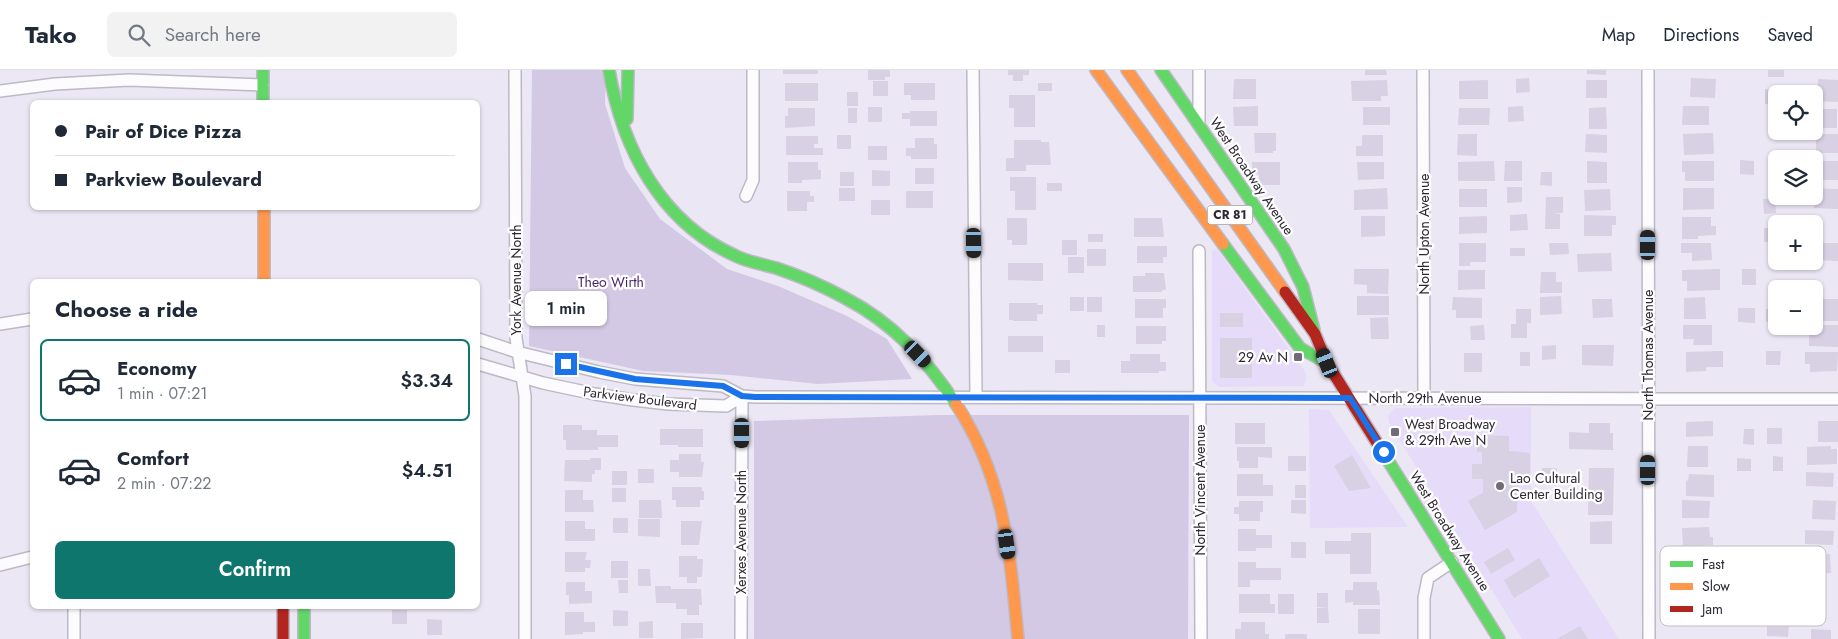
<!DOCTYPE html>
<meta charset="utf-8">
<style>
:root{--surface:#fff;--page:#f2f2f3;--text:#1f2937;--muted:#747a83;--line:#e0e1e3;--accent:#0f766e}
body{margin:0;font-family:Jost,sans-serif;background:var(--page);color:var(--text);height:100vh;display:flex;flex-direction:column;font-size:19px;white-space:nowrap}
*{box-sizing:border-box;margin:0}
p{font-size:16px;color:var(--muted)}
.icon{flex:none;width:28px;height:28px;fill:none;stroke:currentColor;stroke-width:2;stroke-linecap:round;stroke-linejoin:round}
.map{position:relative;flex:1;overflow:hidden}
.drawer{position:absolute;left:30px;top:209px;width:450px;height:330px;display:flex;flex-direction:column;background:var(--surface);border-radius:8px;box-shadow:0 1px 4px #0004}
.drawer>*{flex:none}
.top-card{position:absolute;left:30px;top:30px;width:450px;height:110px;border-radius:8px;box-shadow:0 1px 4px #0004;display:grid;align-content:center;height:110px;padding:0 25px;background:var(--surface)}
.buttons{position:absolute;left:1768px;top:15px;display:grid;gap:10px}
.buttons a{display:grid;place-items:center;width:55px;height:55px;border-radius:8px;background:var(--surface);box-shadow:0 1px 4px #0004;font-size:25px}
.end{position:absolute;width:22px;height:22px;margin:-11px;border:6px solid #1a73e8;background:#fff;box-shadow:0 0 0 2px #fff}
.from{border-radius:50%}
.bubble{position:absolute;height:35px;border-radius:8px;background:var(--surface);box-shadow:0 1px 4px #0004;font-size:16px;font-weight:600;line-height:35px;text-align:center}
.car{position:absolute;width:15px;height:30px;margin:-15px -8px;border-radius:6px;box-shadow:0 0 4px 1px #0007;background:linear-gradient(#222 24%,#8ab4d8 0 40%,#222 0 76%,#8ab4d8 0 86%,#222 0)}
.top-card b{display:flex;align-items:center;gap:18px;height:48px;font-size:19px}
.top-card b+b{border-top:1px solid var(--line)}
.top-card i{width:12px;height:12px;background:var(--text)}
ul{padding:0;list-style:none}
li{display:flex;align-items:center;gap:15px;height:82px;margin:0 10px 8px;padding:0 15px;border:2px solid transparent;border-radius:8px}
li div{flex:1}
li b{display:block;font-size:19px}
li em{font-style:normal;font-weight:600}
li.on{border-color:var(--accent)}
li>.icon{width:45px;height:45px;stroke-width:1.5}
h2{padding:0 25px;font-size:22px;line-height:60px}
.button{display:flex;gap:10px;margin-top:auto;padding:10px 25px}
.button a{flex:1;height:58px;border-radius:8px;background:var(--accent);color:#fff;font-size:20px;font-weight:600;line-height:58px;text-align:center}
header{display:flex;align-items:center;gap:30px;box-sizing:border-box;height:70px;padding:0 25px;background:var(--surface);border-bottom:1px solid var(--line)}
header strong{font-size:24px}
nav{display:flex;gap:28px;margin-inline-start:auto;font-size:18px}
.search{width:350px;height:45px;background:var(--page);display:flex;align-items:center;gap:12px;box-sizing:border-box;padding:0 18px;border-radius:8px;color:var(--muted);font-size:19px}
.map>svg:first-child{display:block}
.built{fill:#e6dbf8}
.green{fill:#d4c9e5}
.building{fill:#d8d0e3}
.lines{fill:none;stroke-linecap:round;stroke-linejoin:round}
.street-casing{stroke:#bdb9c5;stroke-width:14}
.fast-casing{stroke:#bdb9c5;stroke-width:14}
.slow-casing{stroke:#bdb9c5;stroke-width:14}
.jam-casing{stroke:#bdb9c5;stroke-width:14}
.street{stroke:#fcfbfe;stroke-width:11}
.fast{stroke:#63d668;stroke-width:11}
.slow{stroke:#ff974d;stroke-width:11}
.jam{stroke:#b3261e;stroke-width:11}
.route{stroke:#1a73e8;stroke-width:6}
.poi-dot{fill:#706b78;stroke:#fff;stroke-width:2}
.labels{text-anchor:middle;stroke-width:4.5;stroke-linejoin:round;paint-order:stroke}
.shield{fill:#fff;stroke:#6c6871;stroke-width:1}
.shield-label{font-size:12px;font-weight:bold;fill:#2d2834}
.street-label{font-size:14px;fill:#2d2834;stroke:#fff}
.park-label{font-size:14px;fill:#451e69;stroke:#fff}
.poi-label{font-size:14px;fill:#2d2834;stroke:#fff;text-anchor:start}
.key{fill:#fff;stroke:#c0bec2;stroke-width:1}
.key-label{font-size:14px;fill:#2d2834}
</style>
<header>
<strong>Tako</strong>
<div class="search"><svg class="icon" aria-label="search" viewBox="0 0 24 24"><circle cx="10" cy="10" r="6"/><path d="M15 15l6 6"/></svg>Search here</div>
<nav><a>Map</a><a>Directions</a><a>Saved</a></nav>
</header>
<div class="map">
<svg width="1838" height="569" viewBox="0 0 1838 569">
<rect width="100%" height="100%" fill="#ece7f5"/>
<path class="built" d="M1217,179l87,121 2,4v7l-3,5 -84,1 -7,-6v-130z
M1531,337v94l88,138h-97l-133,-216 -1,-8 7,-7z
M1309,339l20,1 79,117 -98,1z"/>
<path class="green" d="M532,0h74l-1,34 20,64 35,51 67,50 51,17 69,30 40,23 25,40 -94,5 -87,-9 -88,-4 -114,-25z
M938,345h251l-1,224h-434v-218z"/>
<path class="building" d="M783,0h35v4h-35z
M868,0h22v7h-5v3h-17z
M1008,0h21v5h-6v6h-10v-6h-5z
M1365,0h21l1,5h-22z
M1587,0h19v5l-19,-1z
M1768,0h16v7h-16z
M1529,8l1,14 -14,1v-14z
M1691,8l25,1 -1,19 -25,-1z
M1234,9h22v20h-23z
M1818,9l20,1v22l-21,-1z
M1387,10l1,16h-7v5h-29l-1,-20z
M1488,10v19h-29v-18z
M1586,10h21v18h-21z
M873,11h15v15h-15z
M785,13h33v18h-33z
M904,13h31v17h-24v-5h-7z
M1038,13h14v8h-14z
M1765,19l14,1v4h-3v10h-11z
M847,22h11v14h-11z
M1009,25h26v32h-21v-19h-5z
M1258,36v20h-24l-1,-19z
M1523,36l1,15 -16,1v-15z
M1683,36h26v19h-27z
M868,37h14v15h-14z
M1363,37h27v18h-27z
M1606,37l1,22h-18v-21z
M788,38h27v18l-30,2v-12h3z
M848,38h9v15h-9z
M1459,38h31l-1,17h-31z
M1814,39h23v19h-23z
M910,41h27v15h-27v-7h-8v-6h8z
M1254,63h22v18h-3v2h-18z
M1713,63l1,21 -30,1 -1,-21z
M1458,64h19v22l-20,-1z
M1586,64l21,1v18l-22,-1z
M1816,64h22v19h-22z
M837,65h14v14h-14z
M1362,65h21v21h-27v-10h6z
M786,66h32v8h-4v4h9v7h-37z
M915,68h19v6h3v15h-26v-3h-5v-8h9z
M1014,70h27v2h8l2,23h-25v6h-20v-13h8z
M868,76h19v14h-19z
M1740,90l14,1v14l-14,-1z
M1494,91l1,20h-37v-19z
M1505,91h17v20h-18z
M1587,91l20,1v21h-20z
M1682,91h32v20h-29v-9h-3z
M1815,91h23v19h-24z
M788,92h30v8h3v9l-19,1v3h-14z
M1252,92h28v23h-21v-11h-7z
M1357,92h27v17l-26,1z
M915,98h19v16h-19z
M872,100l18,1v15h-18z
M840,102h14v14h-14z
M1541,102h11v14l-12,-1z
M1010,107h26v33h-21v-19h-5z
M1047,113h15v8h-15z
M1507,117h15v15l-15,1z
M839,118h16v13h-16z
M1387,118l1,21 -34,1v-20z
M1683,118h31v21l-31,1z
M1814,118l24,1v20l-24,-1z
M1459,119h28v18h-28z
M1610,119l1,21 -26,1 -1,-21z
M787,121h23v5h4v6h-7v9h-20z
M906,121h27v17h-27z
M1546,127h17v16h-10l7,1v15h-15z
M1775,128l1,15 -12,1 -1,-15z
M871,130h19v15h-19z
M1527,144l1,16 -18,1v-16z
M1584,145l32,1v9h-4v11h-28z
M1361,146h24v20l-24,1z
M1487,146v17l-28,1v-17z
M1682,147h29v9h5v9l-18,1v3h-16z
M1007,148h20v27h-15v-5h-5z
M1134,148h28l2,19h-30z
M1764,158h12v14h-12z
M1088,164h15v8h-15z
M1062,170h15v15h-15z
M1459,173h27v19h-16v4h-11z
M1549,173h19l1,11 -19,1z
M1681,173h30l1,17 -20,1v-8h-11z
M1814,173h24v18l-24,-1z
M1137,176h30v11h-4v6h-26z
M1510,178h15v8h-15z
M1087,179h19v17h-19z
M1611,183l1,18 -34,1 -1,-18z
M1068,187h16v16h-16z
M1008,193h35v18l-35,-1z
M1354,199h35l-1,25 -21,-1v-8l-13,-1z
M1720,199v21l-33,1v-10h-5v-11z
M1742,199h14v16h-14z
M1458,200h27v19l-27,1z
M1541,202h15v10h6v11h-22z
M1145,203h19l2,17h-4v2h-29v-16h12z
M1357,226h32v19h-32z
M1561,226l1,18 -22,1v-18z
M1070,227h14v14h-14z
M1087,227h15v15h-15z
M1453,227l29,1v20h-26v-8h-4z
M1705,227l1,22h-22v-21z
M1135,229h31v9h-3v10h-28z
M1592,229h20l1,18 -20,1z
M1821,229h17v22h-17z
M1009,233h28v2h6v9h-6v7h-24v-1h-4z
M1738,238h17v15l-17,-1z
M1516,239h15v14h-4v15h-16v-14h5z
M1766,239h10v13h-10z
M1220,243h23v14h-23z
M1388,247l1,22h-18l-1,-21z
M1097,255h8v12h-8z
M1484,255l1,15h-14l-1,-14z
M1683,255h29v20h-19l1,-6h-11z
M1814,255h24v22l-29,-1v-20h5z
M1136,256h30v15h-4v3h-26z
M1008,266h35v16h-35z
M1220,268h32v40h-32z
M1556,275v14l-14,1v-14z
M1582,275h32l-1,21 -31,-1z
M1723,281v16h-17v4l-20,1v-20z
M1766,281h15l-1,14h-14z
M1520,282h10v14h-10z
M1805,282h33l-1,19 -27,1v-8h-5z
M1464,283h18v19h-18z
M1130,284h30v8h6v9h-7v2h-38v-12h9z
M1055,290h15v13h-15z
M1713,351v15l-27,1v-15z
M1818,351h20v21h-20z
M1235,353h30v21h-30z
M1589,353h21v10h3v17l-44,-1v-17l20,1z
M563,355h19v5h15v5h21v12h-20v3h-32v-10h-3z
M1767,358h15v16h-15z
M660,359h43v18h-25v-2h-18z
M1744,359h10v16l-11,-1z
M1477,365l32,1v15l21,2v23h-12l-1,36 -32,18 -17,-29 15,-8v-14h-11v-15h10v-12h-5z
M1688,376h20v21h-21z
M1831,376v3h6v15l-30,1v-18z
M1237,377h35v11l-14,-1v11h-19v-7h-2z
M679,384h22v8h3l-2,15h-23v-5h-9v-12h9z
M1352,385l19,33 -22,3 -15,-25z
M1288,386h18v15h-18z
M1773,386l10,1v14h-10z
M590,388h11v12h-6v4h-3v8l-28,-1 1,-21h25z
M1737,388l14,1v12h-14z
M1542,398h15v17h-15z
M1589,398h25l-1,47h-25z
M638,399h16v14h-16z
M612,401h15v14h-15z
M1806,402l28,1 -1,14 -27,-1z
M1237,404h26v11h10v11h-36z
M1689,404l25,1v22l-28,-1v-16l2,1z
M1295,415h11v13h-11z
M672,417h30v4h2v9h-4v7h-24v-7h-4z
M612,418h14v14h-14z
M565,420h18v10h10l1,12h-29z
M639,430h22l1,18h-23z
M1291,430h15v14l-15,-1z
M1682,430l28,1 -1,17h-27z
M1813,430l23,1 -1,19 -23,-1z
M1239,431h24v11h-3v9h-21v-7h-5v-7h5z
M613,448h15v15h-15z
M638,449h22v18l-22,-1z
M565,451h20v8h10v12h-30z
M681,451h21l-3,24h-18z
M1612,451v23h-22v-22z
M1709,457l1,10h3v8l-30,1 -1,-18z
M1238,459h18v6h16v13h-16v3h-18z
M1805,460l29,1 -1,14 -28,-1z
M1351,463h20v41h-21v-20h-25v-13h26z
M1291,472h15v16h-15z
M1508,478l7,12 -24,14 -7,-12z
M565,482h22l-2,8h6l-1,8h-5v4h-20z
M1830,484l1,19 -23,1v-19z
M679,486h18v3h6l-1,18h-5v6h-10v-6h-8z
M1539,488l11,18 -36,22 -10,-18z
M611,491h17v17h-17z
M1238,492h18v6h25v12h-31v7h-12z
M638,499h12l1,17h-13z
M618,510h10v13h-9z
M566,512h19v9h7v12l-23,1v-9h-3z
M1353,512h24v9l2,-1 1,15h-27v-3l-8,1v-13h8z
M655,516h16v3h30l1,16h-3v10h-12v-6h-11v-6h-20z
M1317,523h11v14h-11z
M1239,524h31v10h5v9h-36z
M1278,524h16v20h-16z
M1328,537l1,16h-12v-15z
M1358,539h22v25h-22z
M392,540h15v14h-15z
M613,540l15,1v15h-15z
M565,542h19v10h11v10h-12v2l-18,1z
M427,549l15,1v15h-15z
M653,551v17h-14v-16z
M1767,551l22,1 -1,15 -21,-1z
M1241,552h24v12h4v5h-34v-10h6z
M681,553h22v15l-22,1z
M1580,556l8,13h-31z
M1811,559l20,1v9h-20z
M1285,564h22v5h-22z"/>
<g class="lines">
<g class="street-casing">
<path id="street" d="M515,0l1,268 9,58v243
M973,0l3,327
M1199,0v55
M1423,0l1,328
M1648,0l1,569
M0,21l55,-7 74,-4 134,5
M746,126l7,-16v-110
M1199,181l2,388
M0,254l32,-5
M478,269l39,13 82,20 36,7 88,7 19,10 13,1 1083,2
M478,294l65,19 52,11 38,6 35,4 58,2 16,-10
M0,495l32,-8
M74,536v33
M741,569l1,-243
M1424,569v-41l4,-20 24,-16"/>
</g>
<g class="fast-casing">
<path id="fast" d="M263,0v32
M609,0c13,78 52,153 127,186 12,6 26,8 40,12 24,8 47,18 69,30 48,25 82,62 111,106
M1161,0l123,179 19,38 11,43
M627,49l1,-49
M1223,174l77,104 27,15
M1379,376l120,193
M304,536v33"/>
</g>
<g class="slow-casing">
<path id="slow" d="M1096,0l127,174
M1127,0l158,222
M264,138v73
M956,334c49,75 54,149 62,235"/>
</g>
<g class="jam-casing">
<path id="jam" d="M1285,222l30,42 12,29 52,83
M283,536v33"/>
</g>
<use href="#street" class="street"/>
<use href="#fast" class="fast"/>
<use href="#slow" class="slow"/>
<use href="#jam" class="jam"/>
</g>
<g class="lines">
<path class="route" d="M566,294l69,15 88,7 19,10 13,1 595,1 34,54"/>
</g>
<g class="poi-dot">
<rect x="1293" y="282" width="10" height="10" rx="2.5"/>
<rect x="1390" y="357" width="10" height="10" rx="2.5"/>
<circle cx="1500" cy="416" r="5"/>
</g>
<g class="labels">
<rect class="shield" x="1207.5" y="135.5" width="45" height="19" rx="4"/>
<g class="shield-label">
<text x="1230" y="149">CR 81</text>
</g>
<g class="street-label">
<text transform="translate(1252 106) rotate(56)" y="5">West Broadway Avenue</text>
<text transform="translate(1424 164) rotate(-90)" y="5">North Upton Avenue</text>
<text transform="translate(516 210) rotate(-90)" y="5">York Avenue North</text>
<text transform="translate(1648 285) rotate(-90)" y="5">North Thomas Avenue</text>
<text transform="translate(640 328) rotate(7)" y="5">Parkview Boulevard</text>
<text x="1425" y="333">North 29th Avenue</text>
<text transform="translate(1200 420) rotate(-90)" y="5">North Vincent Avenue</text>
<text transform="translate(1450 461) rotate(58)" y="5">West Broadway Avenue</text>
<text transform="translate(741 462) rotate(-90)" y="5">Xerxes Avenue North</text>
</g>
<g class="park-label">
<text x="611" y="217">Theo Wirth</text>
</g>
<g class="poi-label">
<text x="1288" y="292" text-anchor="end">29 Av N</text>
<text x="1405" y="359">West Broadway<tspan x="1405" dy="16">&amp; 29th Ave N</tspan></text>
<text x="1510" y="413">Lao Cultural<tspan x="1510" dy="16">Center Building</tspan></text>
</g>
</g>
<rect x="1660" y="476" width="166" height="80" rx="8" class="key"/>
<rect x="1670" y="491" width="23" height="6" fill="#63d668"/>
<rect x="1670" y="513" width="23" height="7" fill="#ff974d"/>
<rect x="1670" y="536" width="23" height="6" fill="#b3261e"/>
<g class="key-label">
<text x="1702" y="499">Fast</text>
<text x="1702" y="521">Slow</text>
<text x="1702" y="544">Jam</text>
</g>
</svg>
<div class="buttons">
<a><svg class="icon" aria-label="locate" viewBox="0 0 24 24"><circle cx="12" cy="12" r="6"/><path d="M12 2v4M12 18v4M2 12h4M18 12h4"/></svg></a>
<a><svg class="icon" aria-label="layers" viewBox="0 0 24 24"><path d="M12 4l9 5-9 5-9-5zM3 14l9 5 9-5"/></svg></a>
<a>+</a>
<a>−</a>
</div>
<i class="end from" style="left:1384px;top:382px"></i>
<i class="end" style="left:566px;top:294px"></i>
<div class="bubble" style="left:525px;top:221px;width:82px">1 min</div>
<i class="car" style="left:974px;top:173px;rotate:179deg"></i>
<i class="car" style="left:1648px;top:175px;rotate:0deg"></i>
<i class="car" style="left:918px;top:284px;rotate:136deg"></i>
<i class="car" style="left:1327px;top:293px;rotate:338deg"></i>
<i class="car" style="left:742px;top:363px;rotate:180deg"></i>
<i class="car" style="left:1648px;top:400px;rotate:0deg"></i>
<i class="car" style="left:1007px;top:474px;rotate:172deg"></i>
<div class="top-card">
<b><i class="from"></i>Pair of Dice Pizza</b>
<b><i></i>Parkview Boulevard</b>
</div>
<section class="drawer">
<h2>Choose a ride</h2>
<ul>
<li class="on"><svg class="icon" aria-label="car" viewBox="0 0 24 24"><path d="M5 17H2v-5l4-1 3-4h7l3 4 3 1v5h-3M9 17h6M6 11h13"/><circle cx="7" cy="17" r="2"/><circle cx="17" cy="17" r="2"/></svg><div><b>Economy</b><p>1 min · 07:21</p></div><em>$3.34</em></li>
<li><svg class="icon" aria-label="car" viewBox="0 0 24 24"><path d="M5 17H2v-5l4-1 3-4h7l3 4 3 1v5h-3M9 17h6M6 11h13"/><circle cx="7" cy="17" r="2"/><circle cx="17" cy="17" r="2"/></svg><div><b>Comfort</b><p>2 min · 07:22</p></div><em>$4.51</em></li>
</ul>
<div class="button"><a>Confirm</a></div>
</section>
</div>
